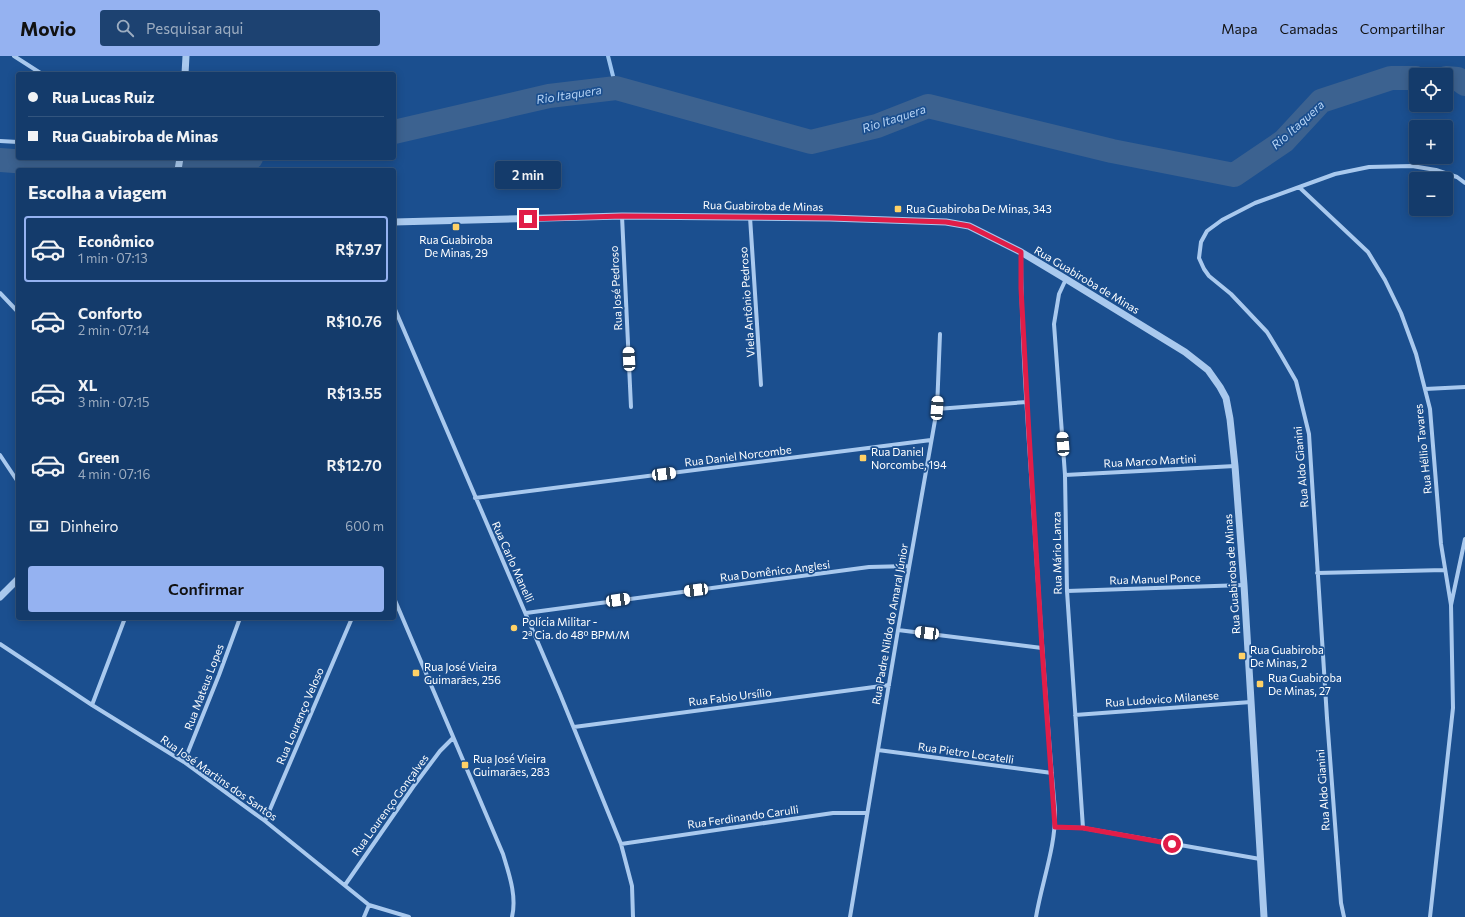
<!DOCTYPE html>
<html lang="pt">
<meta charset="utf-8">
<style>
:root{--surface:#143b6b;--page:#1d4271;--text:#f1f3f6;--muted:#9dadc1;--line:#33557e;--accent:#95b2f1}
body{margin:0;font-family:Commissioner,sans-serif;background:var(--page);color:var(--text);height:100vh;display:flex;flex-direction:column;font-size:15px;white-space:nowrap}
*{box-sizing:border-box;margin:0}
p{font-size:13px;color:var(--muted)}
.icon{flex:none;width:22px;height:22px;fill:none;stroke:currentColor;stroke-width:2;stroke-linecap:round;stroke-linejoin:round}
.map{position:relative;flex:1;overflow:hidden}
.sheet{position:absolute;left:16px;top:112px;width:380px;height:452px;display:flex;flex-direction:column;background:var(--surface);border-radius:4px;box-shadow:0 2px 10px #0003,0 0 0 1px var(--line)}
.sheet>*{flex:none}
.top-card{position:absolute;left:16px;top:16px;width:380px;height:88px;border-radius:4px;box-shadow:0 2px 10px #0003,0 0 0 1px var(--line);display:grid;align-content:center;height:88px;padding:0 12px;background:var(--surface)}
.controls{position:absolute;left:1409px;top:12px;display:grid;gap:8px}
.controls a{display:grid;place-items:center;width:44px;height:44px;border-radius:4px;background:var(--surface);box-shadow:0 2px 10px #0003,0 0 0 1px var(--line);font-size:20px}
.end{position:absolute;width:18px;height:18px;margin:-9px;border:5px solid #e11d48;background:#fff;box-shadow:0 0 0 2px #fff}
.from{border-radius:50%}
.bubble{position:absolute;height:28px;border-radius:4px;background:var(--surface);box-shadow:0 2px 10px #0003,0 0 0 1px var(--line);font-size:13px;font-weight:600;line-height:28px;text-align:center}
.car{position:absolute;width:12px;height:24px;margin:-12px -6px;border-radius:5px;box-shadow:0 0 3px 1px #0007;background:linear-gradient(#fff 24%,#345 0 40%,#fff 0 76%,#345 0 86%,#fff 0)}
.top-card b{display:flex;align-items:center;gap:14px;height:38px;font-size:15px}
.top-card b+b{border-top:1px solid var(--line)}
.top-card i{width:10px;height:10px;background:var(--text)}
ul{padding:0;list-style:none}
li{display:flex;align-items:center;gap:12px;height:66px;margin:0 8px 6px;padding:0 4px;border:2px solid transparent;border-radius:4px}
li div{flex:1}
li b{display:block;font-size:15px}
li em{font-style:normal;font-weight:600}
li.current{border-color:var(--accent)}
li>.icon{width:36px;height:36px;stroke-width:1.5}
h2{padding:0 12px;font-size:18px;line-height:48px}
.pay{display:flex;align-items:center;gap:10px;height:44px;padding:0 12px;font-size:15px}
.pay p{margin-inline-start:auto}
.action{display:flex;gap:8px;margin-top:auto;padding:8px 12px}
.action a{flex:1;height:46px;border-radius:4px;background:var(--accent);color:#111;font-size:16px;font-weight:600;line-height:46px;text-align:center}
header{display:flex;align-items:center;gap:24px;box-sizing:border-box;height:56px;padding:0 20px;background:var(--accent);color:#111}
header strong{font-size:19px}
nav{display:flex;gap:22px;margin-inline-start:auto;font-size:14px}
.search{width:280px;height:36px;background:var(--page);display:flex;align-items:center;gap:10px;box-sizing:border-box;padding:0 14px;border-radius:4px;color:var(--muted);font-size:15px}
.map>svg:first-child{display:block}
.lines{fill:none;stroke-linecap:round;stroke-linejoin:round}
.stream{stroke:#9cc4f0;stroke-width:4}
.river{stroke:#3c6290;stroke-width:24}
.minor{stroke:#a9c9ee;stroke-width:4}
.tertiary{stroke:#a9c9ee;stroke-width:7}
.route{stroke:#e11d48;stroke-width:5}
.poi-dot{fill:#ffd166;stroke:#1b4f8f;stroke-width:1.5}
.labels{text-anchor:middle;stroke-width:3.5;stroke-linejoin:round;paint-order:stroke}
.street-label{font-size:11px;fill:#fff;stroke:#1b4f8f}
.poi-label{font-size:11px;fill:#fff;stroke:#1b4f8f;text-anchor:start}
.water-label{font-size:12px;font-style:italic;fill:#b5d3f5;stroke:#1b4f8f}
</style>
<header>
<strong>Movio</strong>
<div class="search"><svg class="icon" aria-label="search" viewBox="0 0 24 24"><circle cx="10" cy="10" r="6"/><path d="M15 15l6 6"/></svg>Pesquisar aqui</div>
<nav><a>Mapa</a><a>Camadas</a><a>Compartilhar</a></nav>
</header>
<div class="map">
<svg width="1465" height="861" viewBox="0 0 1465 861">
<rect width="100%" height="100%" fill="#1b4f8f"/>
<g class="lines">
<path class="stream" d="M608,0l8,32"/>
<path class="river" d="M1446,22l12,1 7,5
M394,76l155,-36 67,-8 195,54 66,-16 51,-20 184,45 122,24 50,-34 37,-40 70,-23h25
M0,104l132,10 119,-12"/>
<path class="minor" d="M14,0l28,18
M0,85l18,1
M1299,131l69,65 17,28 16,33 15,41 14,55 11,135 10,61
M622,160l9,191
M750,161l11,168
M1021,196c0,80 6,159 11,238 7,107 13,213 23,320 1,37 -13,71 -19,107
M1066,223l-7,15 -5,30 11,151 2,116 16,237
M0,237l18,19
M394,251l166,387 61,150 11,42 1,31
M1425,333l40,-2
M937,353l90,-7
M0,399l18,27
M1065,419l170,-9
M475,442l456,-58
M1317,517l128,-3
M1067,535l177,-6
M394,542l109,256c6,20 14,42 9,63
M526,557l343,-46 40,-1
M898,574l144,18
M0,588l92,61 92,57 81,59 104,84 40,12
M92,649l33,-87
M1075,659l176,-13
M574,671l315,-42
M878,694l174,23
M184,706l35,-87 21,-57
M265,765l87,-203
M1055,771l28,1 177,31
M621,788l212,-31h34
M345,829l68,-98 27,-36 13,-13
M364,861l5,-12
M850,861l48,-287 39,-221 3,-75
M1344,861l-3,-14 -14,-185 -18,-284 -13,-53 -15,-26 -14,-23 -36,-38 -22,-18 -5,-7 -5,-11 2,-16 6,-11 15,-11 33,-17 80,-29 34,-7 43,-1 24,4 21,7 8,6
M1430,861l23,-209 -2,-103 14,-66"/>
<path class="tertiary" d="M185,18l1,-18
M178,114l2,-12
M394,166l228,-6 208,2 116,4 23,4 52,26 45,27 119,73 23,18 12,17 6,11 4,21 5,47 9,119 20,332
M0,541l18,-18"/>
</g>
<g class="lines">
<path class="route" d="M528,163l94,-3 208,2 116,4 23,4 52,26v36l7,129 14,231 13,179 28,1 89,16"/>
</g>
<g class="poi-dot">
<rect x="894" y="149" width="8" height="8" rx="2"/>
<rect x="452" y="167" width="8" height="8" rx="2"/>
<rect x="859" y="398" width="8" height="8" rx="2"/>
<circle cx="514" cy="572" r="4"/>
<rect x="1238" y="596" width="8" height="8" rx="2"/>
<rect x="412" y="613" width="8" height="8" rx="2"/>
<rect x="1256" y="624" width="8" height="8" rx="2"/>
<rect x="461" y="705" width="8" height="8" rx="2"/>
</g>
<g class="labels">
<g class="street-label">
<text transform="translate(763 150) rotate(1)" y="4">Rua Guabiroba de Minas</text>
<text transform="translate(1087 224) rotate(31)" y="4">Rua Guabiroba de Minas</text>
<text transform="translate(616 232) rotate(-93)" y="4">Rua José Pedroso</text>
<text transform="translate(747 246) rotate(-94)" y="4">Viela Antônio Pedroso</text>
<text transform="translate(1423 393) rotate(-96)" y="4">Rua Héllio Tavares</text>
<text transform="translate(738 400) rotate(-7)" y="4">Rua Daniel Norcombe</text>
<text transform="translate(1150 405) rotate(-3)" y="4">Rua Marco Martini</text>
<text transform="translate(1301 411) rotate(-95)" y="4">Rua Aldo Gianini</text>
<text transform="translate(1057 497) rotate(-91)" y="4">Rua Mário Lanza</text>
<text transform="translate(513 506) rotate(66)" y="4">Rua Carlo Manelli</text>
<text transform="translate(775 515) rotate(-7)" y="4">Rua Domênico Anglesi</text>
<text transform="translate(1232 518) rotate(-94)" y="4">Rua Guabiroba de Minas</text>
<text transform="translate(1155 523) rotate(-2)" y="4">Rua Manuel Ponce</text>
<text transform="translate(890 568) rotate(-80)" y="4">Rua Padre Nildo do Amaral Júnior</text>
<text transform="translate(204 631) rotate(-69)" y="4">Rua Mateus Lopes</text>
<text transform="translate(730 641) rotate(-7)" y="4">Rua Fabio Ursílio</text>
<text transform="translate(1162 643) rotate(-4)" y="4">Rua Ludovico Milanese</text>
<text transform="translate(300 660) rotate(-67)" y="4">Rua Lourenço Veloso</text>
<text transform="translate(966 697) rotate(8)" y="4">Rua Pietro Locatelli</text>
<text transform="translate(219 722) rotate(35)" y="4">Rua José Martins dos Santos</text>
<text transform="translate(1323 734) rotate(-94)" y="4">Rua Aldo Gianini</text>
<text transform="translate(390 749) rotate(-54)" y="4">Rua Lourenço Gonçalves</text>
<text transform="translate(743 761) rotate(-8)" y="4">Rua Ferdinando Carulli</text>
</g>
<g class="poi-label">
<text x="906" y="157">Rua Guabiroba De Minas, 343</text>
<text x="456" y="188" text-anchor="middle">Rua Guabiroba<tspan x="456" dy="13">De Minas, 29</tspan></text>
<text x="871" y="400">Rua Daniel<tspan x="871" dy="13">Norcombe, 194</tspan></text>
<text x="522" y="570">Polícia Militar -<tspan x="522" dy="13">2ª Cia. do 48º BPM/M</tspan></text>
<text x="1250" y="598">Rua Guabiroba<tspan x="1250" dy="13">De Minas, 2</tspan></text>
<text x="424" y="615">Rua José Vieira<tspan x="424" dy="13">Guimarães, 256</tspan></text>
<text x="1268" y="626">Rua Guabiroba<tspan x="1268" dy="13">De Minas, 27</tspan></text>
<text x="473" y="707">Rua José Vieira<tspan x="473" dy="13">Guimarães, 283</tspan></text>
</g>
<g class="water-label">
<text transform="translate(569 39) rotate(-9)" y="4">Rio Itaquera</text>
<text transform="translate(894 63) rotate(-18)" y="4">Rio Itaquera</text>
<text transform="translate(1298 69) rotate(-42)" y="4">Rio Itaquera</text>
</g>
</g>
</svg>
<div class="controls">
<a><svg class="icon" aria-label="locate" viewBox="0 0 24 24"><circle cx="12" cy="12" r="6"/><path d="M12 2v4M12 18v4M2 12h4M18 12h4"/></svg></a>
<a>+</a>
<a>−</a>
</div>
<i class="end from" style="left:1172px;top:788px"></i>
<i class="end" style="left:528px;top:163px"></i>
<div class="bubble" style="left:495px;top:105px;width:66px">2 min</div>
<i class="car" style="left:629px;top:303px;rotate:357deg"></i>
<i class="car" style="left:937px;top:352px;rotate:4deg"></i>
<i class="car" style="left:1063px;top:388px;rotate:356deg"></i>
<i class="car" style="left:664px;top:418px;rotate:83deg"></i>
<i class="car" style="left:696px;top:534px;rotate:263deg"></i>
<i class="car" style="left:618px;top:544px;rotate:82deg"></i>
<i class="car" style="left:927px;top:577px;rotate:277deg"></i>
<div class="top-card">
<b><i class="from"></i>Rua Lucas Ruiz</b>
<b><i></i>Rua Guabiroba de Minas</b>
</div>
<section class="sheet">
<h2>Escolha a viagem</h2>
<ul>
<li class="current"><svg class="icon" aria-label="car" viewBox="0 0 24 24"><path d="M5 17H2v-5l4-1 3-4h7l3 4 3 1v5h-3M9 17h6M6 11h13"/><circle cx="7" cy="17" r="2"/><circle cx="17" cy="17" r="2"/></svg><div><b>Econômico</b><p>1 min · 07:13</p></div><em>R$7.97</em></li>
<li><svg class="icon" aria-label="car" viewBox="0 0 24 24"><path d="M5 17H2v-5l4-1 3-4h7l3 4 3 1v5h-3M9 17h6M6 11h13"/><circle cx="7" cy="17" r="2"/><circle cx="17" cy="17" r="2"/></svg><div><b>Conforto</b><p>2 min · 07:14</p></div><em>R$10.76</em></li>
<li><svg class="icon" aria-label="car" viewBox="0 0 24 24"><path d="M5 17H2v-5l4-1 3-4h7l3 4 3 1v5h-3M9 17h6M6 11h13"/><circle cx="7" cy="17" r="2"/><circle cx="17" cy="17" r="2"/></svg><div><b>XL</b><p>3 min · 07:15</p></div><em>R$13.55</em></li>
<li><svg class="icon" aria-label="car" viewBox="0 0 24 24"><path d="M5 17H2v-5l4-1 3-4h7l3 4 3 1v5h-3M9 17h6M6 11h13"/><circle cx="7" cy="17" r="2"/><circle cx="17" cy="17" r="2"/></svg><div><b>Green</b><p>4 min · 07:16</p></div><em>R$12.70</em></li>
</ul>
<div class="pay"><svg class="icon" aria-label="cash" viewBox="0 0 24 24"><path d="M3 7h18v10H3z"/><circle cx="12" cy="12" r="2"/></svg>Dinheiro<p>600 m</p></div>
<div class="action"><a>Confirmar</a></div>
</section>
</div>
